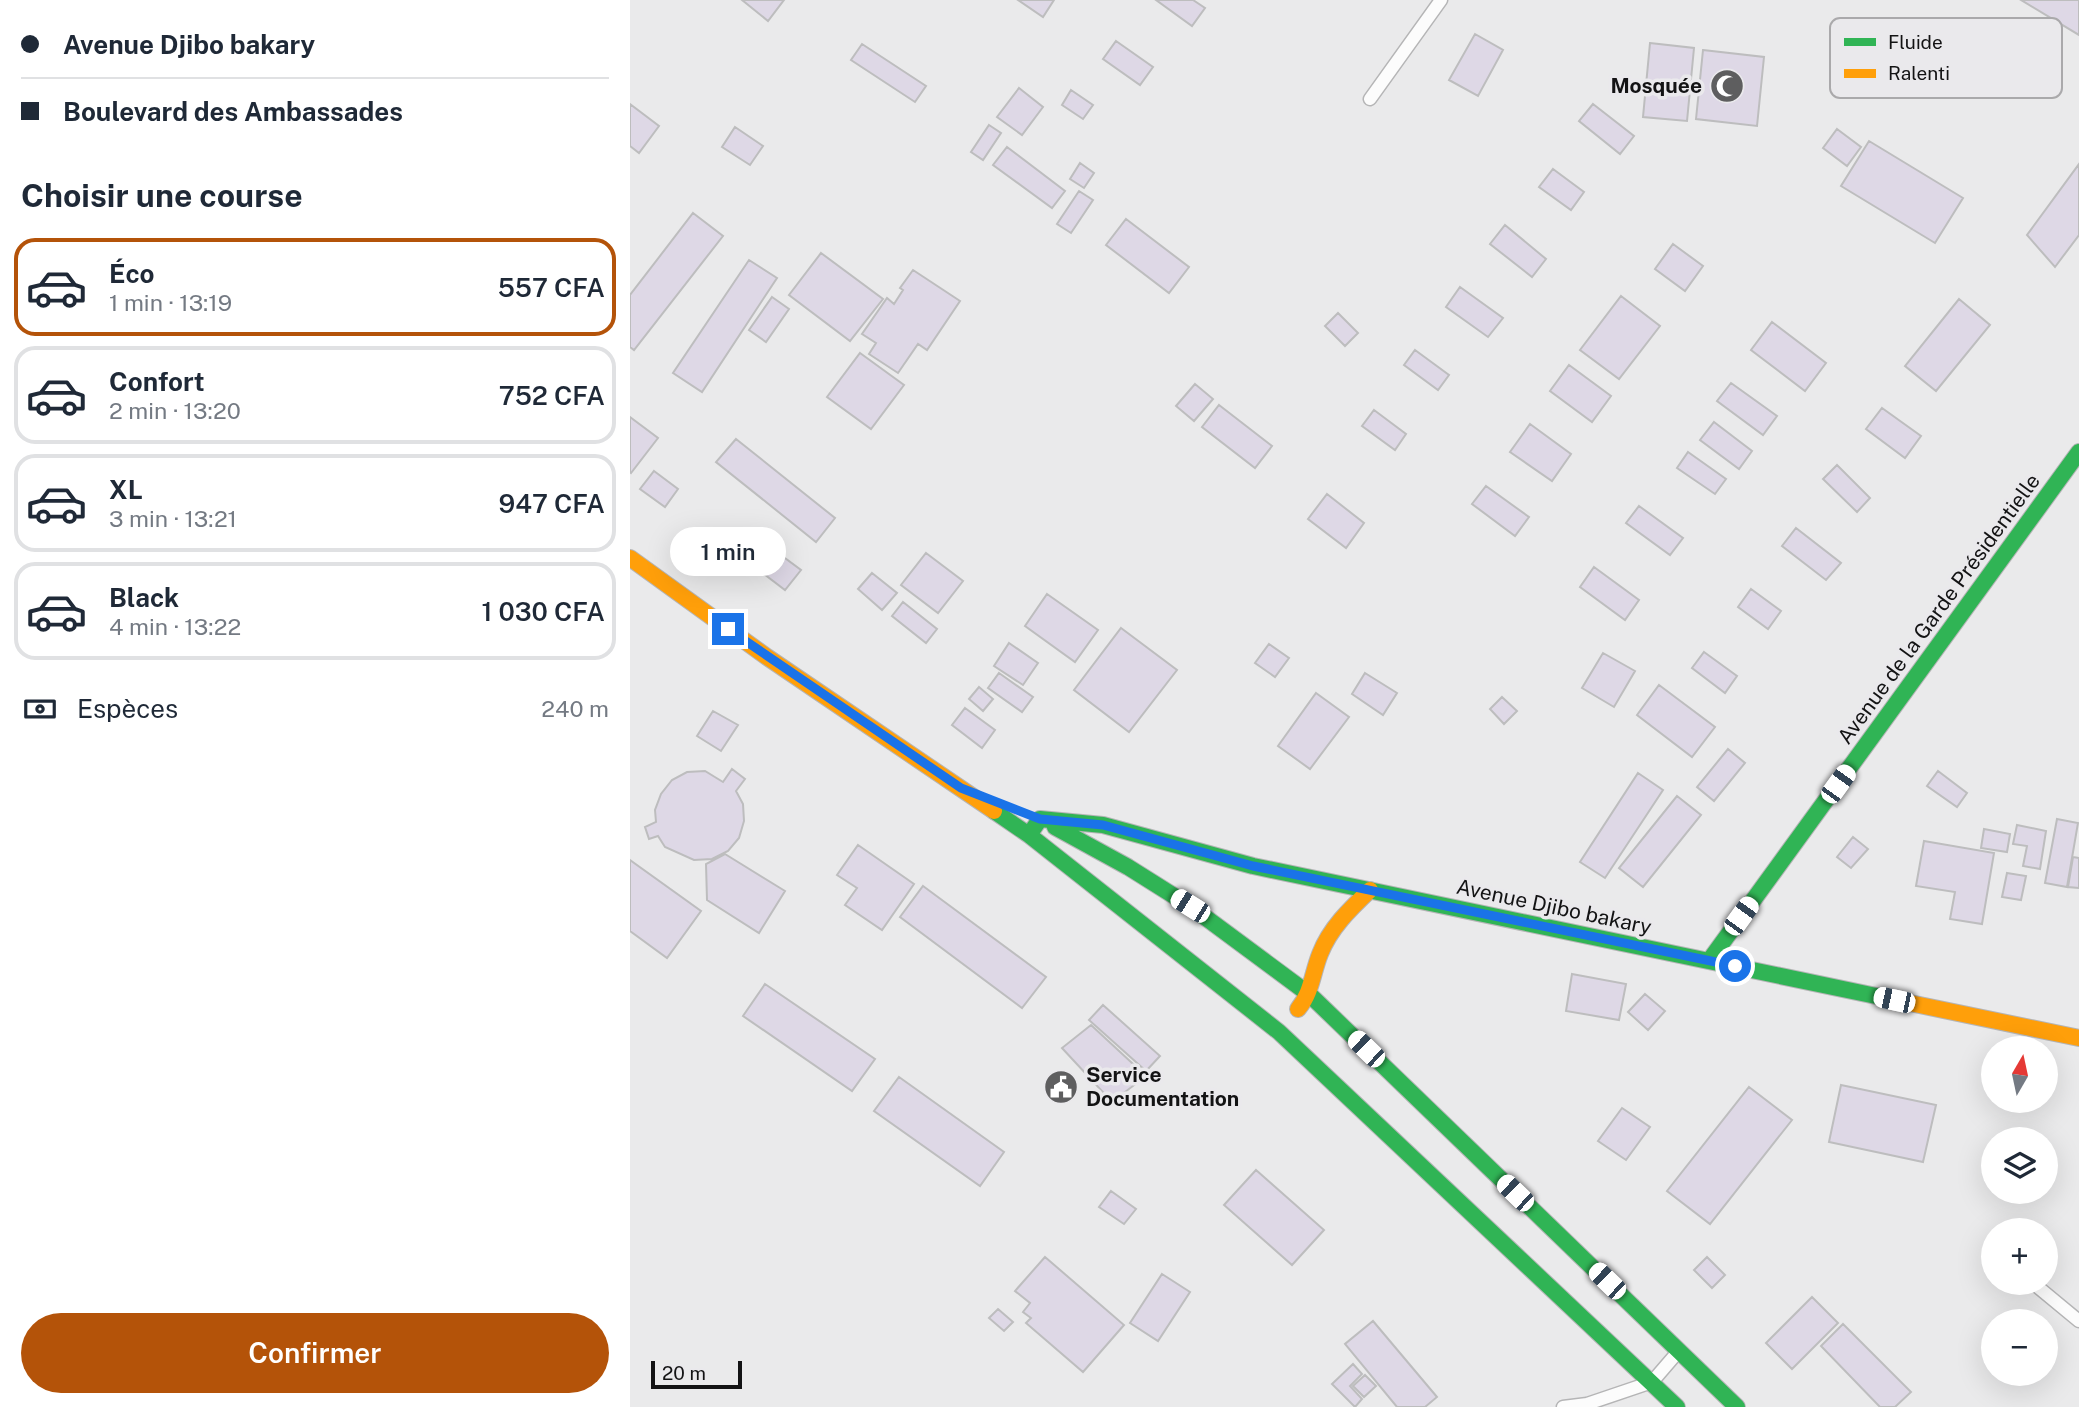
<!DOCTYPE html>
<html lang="fr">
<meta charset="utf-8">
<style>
:root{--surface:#fff;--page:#f2f2f3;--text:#1f2937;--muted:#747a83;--line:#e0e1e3;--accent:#b45309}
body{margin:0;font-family:"Public Sans",sans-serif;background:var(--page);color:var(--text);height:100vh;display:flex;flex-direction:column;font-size:26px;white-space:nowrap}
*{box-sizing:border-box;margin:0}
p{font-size:23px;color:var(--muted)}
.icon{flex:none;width:38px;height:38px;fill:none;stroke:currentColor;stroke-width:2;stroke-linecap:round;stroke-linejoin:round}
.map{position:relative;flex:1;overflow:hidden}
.drawer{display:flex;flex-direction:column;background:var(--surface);width:630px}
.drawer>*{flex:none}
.banner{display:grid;align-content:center;height:154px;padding:0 21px;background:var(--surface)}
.needle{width:46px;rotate:9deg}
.controls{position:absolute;left:1351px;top:1036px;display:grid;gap:14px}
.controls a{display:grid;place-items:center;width:77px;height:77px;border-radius:50%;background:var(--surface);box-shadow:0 7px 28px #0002;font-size:35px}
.scale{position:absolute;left:21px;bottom:18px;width:91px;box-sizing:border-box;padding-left:7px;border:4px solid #131314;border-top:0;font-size:19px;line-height:24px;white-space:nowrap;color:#131314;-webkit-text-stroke:5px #eae9ec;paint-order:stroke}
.end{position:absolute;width:32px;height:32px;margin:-16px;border:9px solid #1a73e8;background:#fff;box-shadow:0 0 0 4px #fff}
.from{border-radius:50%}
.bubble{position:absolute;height:49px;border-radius:24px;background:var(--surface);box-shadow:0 7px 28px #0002;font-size:23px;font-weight:600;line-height:49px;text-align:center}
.car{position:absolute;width:21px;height:42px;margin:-21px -10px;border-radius:9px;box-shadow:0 0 5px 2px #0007;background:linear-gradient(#fff 24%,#345 0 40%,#fff 0 76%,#345 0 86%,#fff 0)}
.banner b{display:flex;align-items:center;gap:24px;height:66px;font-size:26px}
.banner b+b{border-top:2px solid var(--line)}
.banner i{width:18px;height:18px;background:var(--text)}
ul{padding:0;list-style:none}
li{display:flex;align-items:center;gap:21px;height:98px;margin:0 14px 10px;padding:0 7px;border:4px solid var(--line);border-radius:21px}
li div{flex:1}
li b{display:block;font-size:26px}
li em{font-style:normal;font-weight:600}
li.active{border-color:var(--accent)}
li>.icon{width:63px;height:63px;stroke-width:1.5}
h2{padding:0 21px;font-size:32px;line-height:84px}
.pay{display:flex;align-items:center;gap:18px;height:77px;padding:0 21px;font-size:26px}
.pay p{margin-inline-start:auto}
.button{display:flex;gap:14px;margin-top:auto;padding:14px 21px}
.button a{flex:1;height:80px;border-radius:42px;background:var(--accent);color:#fff;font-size:28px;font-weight:600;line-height:80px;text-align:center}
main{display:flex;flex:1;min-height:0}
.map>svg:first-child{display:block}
.building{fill:#ded8e6;stroke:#bdbdbe;stroke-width:2}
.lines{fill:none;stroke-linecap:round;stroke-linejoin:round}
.lane-casing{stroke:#b5b5b6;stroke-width:15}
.fast-casing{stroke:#b5b5b6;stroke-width:18}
.slow-casing{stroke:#b5b5b6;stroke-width:18}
.lane{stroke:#fcfcfc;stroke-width:12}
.fast{stroke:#30b455;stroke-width:16}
.slow{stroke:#ff9f0a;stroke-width:16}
.route{stroke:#1a73e8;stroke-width:9}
.labels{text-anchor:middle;stroke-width:7;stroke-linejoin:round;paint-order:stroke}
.poi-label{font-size:21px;font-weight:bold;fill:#131314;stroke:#eae9ec;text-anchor:end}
.street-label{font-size:21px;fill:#131314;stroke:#eae9ec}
.key{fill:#eae9ec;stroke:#aaa9ab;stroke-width:2}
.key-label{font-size:19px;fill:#131314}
</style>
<main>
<section class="drawer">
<div class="banner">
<b><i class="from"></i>Avenue Djibo bakary</b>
<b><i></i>Boulevard des Ambassades</b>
</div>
<h2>Choisir une course</h2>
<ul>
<li class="active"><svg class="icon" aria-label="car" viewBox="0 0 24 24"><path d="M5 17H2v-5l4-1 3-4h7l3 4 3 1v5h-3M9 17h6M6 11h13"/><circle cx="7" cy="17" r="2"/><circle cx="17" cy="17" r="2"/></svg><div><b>Éco</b><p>1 min · 13:19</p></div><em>557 CFA</em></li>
<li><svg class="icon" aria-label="car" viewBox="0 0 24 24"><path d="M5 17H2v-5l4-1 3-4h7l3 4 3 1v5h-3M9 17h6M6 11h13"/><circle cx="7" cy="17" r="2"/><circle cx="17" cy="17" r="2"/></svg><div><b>Confort</b><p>2 min · 13:20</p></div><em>752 CFA</em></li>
<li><svg class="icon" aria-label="car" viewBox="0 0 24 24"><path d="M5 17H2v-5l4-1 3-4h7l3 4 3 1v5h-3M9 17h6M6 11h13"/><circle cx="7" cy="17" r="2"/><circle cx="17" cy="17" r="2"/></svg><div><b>XL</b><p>3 min · 13:21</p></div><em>947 CFA</em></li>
<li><svg class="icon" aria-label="car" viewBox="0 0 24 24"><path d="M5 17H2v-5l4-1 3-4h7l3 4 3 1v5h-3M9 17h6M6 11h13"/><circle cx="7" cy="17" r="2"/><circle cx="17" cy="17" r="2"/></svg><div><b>Black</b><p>4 min · 13:22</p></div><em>1 030 CFA</em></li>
</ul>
<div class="pay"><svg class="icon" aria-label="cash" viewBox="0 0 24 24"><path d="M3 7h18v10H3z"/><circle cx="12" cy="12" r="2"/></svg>Espèces<p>240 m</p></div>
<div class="button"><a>Confirmer</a></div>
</section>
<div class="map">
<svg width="1449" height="1407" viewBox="0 0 1449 1407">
<rect width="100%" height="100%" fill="#eaeaeb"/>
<path class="building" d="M112,0h42l-16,21z
M388,0h36l-11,17z
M526,0h37l12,8 -13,18z
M1391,0h58v35z
M845,34l28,16 -25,46 -29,-16z
M486,41l37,26 -13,18 -37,-26z
M1020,43l44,5 -7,73 -44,-4z
M232,44l64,42 -11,16 -64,-42z
M1073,50l61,7 -7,69 -61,-7z
M389,88l24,19 -21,28 -25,-18z
M441,90l22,15 -10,14 -21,-14z
M0,104l29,22 -20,27 -9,-7z
M963,104l41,32 -14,18 -41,-33z
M359,125l12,8 -18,27 -12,-8z
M105,127l28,19 -13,19 -28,-18z
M1207,129l24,18 -14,19 -24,-18z
M1239,141l94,57 -28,45 -94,-57z
M377,147l58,44 -13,17 -59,-43z
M450,163l14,10 -10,15 -14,-9z
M1449,164v71l-24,32 -28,-32z
M923,169l31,23 -13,18 -32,-23z
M449,191l14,9 -22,33 -14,-9z
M63,213l30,23 -89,114 -4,-3v-52z
M496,219l63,48 -20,26 -63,-48z
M875,225l41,34 -14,18 -42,-33z
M1043,244l30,22 -18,25 -30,-22z
M191,253l62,46 -33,42 -61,-46z
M119,260l28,18 -75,114 -29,-19z
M283,270l47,31 -33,49 -9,-6 -20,29 -29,-19 7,-11 -14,-9 25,-36 7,6 9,-14 -3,-2z
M830,287l43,31 -15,19 -42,-30z
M991,296l39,30 -41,53 -39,-29z
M142,297l17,12 -23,33 -17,-12z
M1329,299l31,26 -54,66 -31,-25z
M708,313l20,20 -13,13 -20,-20z
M1142,322l54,41 -21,28 -54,-41z
M785,350l34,25 -11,15 -34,-25z
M230,353l44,32 -33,44 -44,-32z
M939,365l42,31 -19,26 -42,-31z
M1101,383l46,33 -14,19 -46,-34z
M565,384l18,15 -19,22 -18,-15z
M589,405l53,41 -17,22 -53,-41z
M1252,408l39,28 -16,22 -39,-29z
M744,410l32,24 -11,16 -33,-24z
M0,417l28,21 -27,35 -1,-1z
M1084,422l38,29 -13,18 -39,-29z
M900,424l41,30 -19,27 -42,-29z
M106,439l99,79 -19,24 -100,-80z
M1058,452l38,27 -11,15 -38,-26z
M1207,465l33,33 -13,14 -34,-33z
M24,471l24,18 -13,18 -25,-18z
M856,486l43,31 -14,19 -43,-32z
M697,494l37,29 -18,25 -38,-29z
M1009,506l44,32 -13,17 -44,-32z
M1166,528l45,35 -15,17 -44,-34z
M124,535l47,35 -16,20 -46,-35z
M296,553l37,28 -25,32 -37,-28z
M964,567l45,33 -14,20 -45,-33z
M242,573l25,20 -15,17 -24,-21z
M1121,589l30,22 -13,18 -30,-22z
M417,594l51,36 -23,32 -50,-36z
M273,602l34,27 -11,14 -34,-27z
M491,628l56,42 -48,62 -55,-42z
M379,643l29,20 -15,22 -29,-19z
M639,644l20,14 -14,19 -20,-14z
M1074,652l33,24 -12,17 -33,-25z
M973,653l32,18 -21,36 -32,-19z
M369,673l34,24 -11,15 -34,-24z
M735,673l32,20 -14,22 -31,-21z
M1029,685l56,42 -23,30 -55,-42z
M349,687l14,12 -10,12 -14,-12z
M686,693l33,24 -39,52 -32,-23z
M872,697l15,14 -13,13 -14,-15z
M335,708l30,22 -13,18 -30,-23z
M83,711l25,14 -17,26 -24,-15z
M1098,749l17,14 -31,38 -17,-14z
M102,769l13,10 -9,12 7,13 1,17 -5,17 -11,13 -16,8 -18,1 -29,-13 -7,-11 -9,3 -4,-12 11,-5 -1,-12 6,-16 11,-14 15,-8 18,-1 18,11z
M1308,771l29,22 -10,14 -30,-21z
M1008,773l25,17 -58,88 -25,-16z
M1047,796l24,19 -58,72 -24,-19z
M1427,819l21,4 -11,64 -22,-4z
M1387,825l29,6 -6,38 -17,-3 4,-20 -14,-2z
M1354,829l26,5 -3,18 -26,-4z
M1223,837l15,12 -17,19 -14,-11z
M1294,841l70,12 -12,71 -32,-5 5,-27 -39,-6z
M228,845l56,39 -32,46 -37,-25 12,-17 -20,-13z
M95,854l60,37 -26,42 -52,-33 -1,-36z
M1443,857l6,1v30l-11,-1z
M0,860l71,51 -34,47 -37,-27z
M1377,873l19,3 -5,24 -19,-3z
M293,886l123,91 -24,31 -122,-91z
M942,974l54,10 -7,36 -53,-9z
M135,984l110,75 -23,32 -109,-75z
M1015,994l20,17 -17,19 -20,-18z
M473,1005l57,51 -14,15 -57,-51z
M461,1025l55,51 -34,26 -50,-54z
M269,1077l105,75 -24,34 -106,-75z
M1211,1085l95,20 -13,57 -94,-20z
M1119,1087l43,33 -82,104 -43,-33z
M992,1108l28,19 -24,33 -28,-19z
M626,1170l68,60 -32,35 -68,-60z
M481,1191l25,18 -12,15 -25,-17z
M415,1257l79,68 -41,47 -57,-49 5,-5 -8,-6 7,-9 -15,-12z
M1077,1257l18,18 -13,13 -18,-18z
M532,1274l28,18 -32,49 -28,-18z
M1182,1297l26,26 -46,46 -26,-26z
M368,1309l15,13 -9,9 -15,-13z
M743,1321l64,76 -12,10h-28l-52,-63z
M1213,1324l68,68 -16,15h-15l-59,-61z
M723,1364l9,10 -12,12 12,13 -7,8 -23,-23z
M735,1375l11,11 -12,11 -11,-11z"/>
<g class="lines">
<g class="lane-casing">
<path id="lane" d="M740,99l71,-99
M1403,1283l46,38
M933,1407l24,-3 65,-22 25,-29"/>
</g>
<g class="fast-casing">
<path id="fast" d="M364,811l35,24 250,197 398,375
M425,827l73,40 62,39 120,89 427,412
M399,835l11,-16 63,6 150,41 652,136
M1079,961l370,-509"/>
</g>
<g class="slow-casing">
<path id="slow" d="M0,558l137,99 227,154
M1275,1002l174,36
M668,1009c14,-17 14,-35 22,-55 10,-26 30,-45 50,-64"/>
</g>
<use href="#lane" class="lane"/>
<use href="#fast" class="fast"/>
<use href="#slow" class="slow"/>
</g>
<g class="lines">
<path class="route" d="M98,629l233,159 79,31 63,6 150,41 482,100"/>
</g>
<defs>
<g id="mosque-disc" transform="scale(1.75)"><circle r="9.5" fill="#5e5e5f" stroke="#eae9ec"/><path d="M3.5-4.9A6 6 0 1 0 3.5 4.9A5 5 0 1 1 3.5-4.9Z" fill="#fff"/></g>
<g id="civic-disc" transform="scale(1.75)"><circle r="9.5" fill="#5e5e5f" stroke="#eae9ec"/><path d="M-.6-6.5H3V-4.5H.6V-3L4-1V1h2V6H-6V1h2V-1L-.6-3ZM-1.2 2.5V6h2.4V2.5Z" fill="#fff"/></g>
</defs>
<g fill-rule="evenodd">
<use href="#mosque-disc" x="1097" y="86"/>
<use href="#civic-disc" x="431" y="1087"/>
</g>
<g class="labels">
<g class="poi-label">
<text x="1072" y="93">Mosquée</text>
<text x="456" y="1082" text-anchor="start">Service<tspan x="456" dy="24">Documentation</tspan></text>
</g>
<g class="street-label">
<text transform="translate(1309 609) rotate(-54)" y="7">Avenue de la Garde Présidentielle</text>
<text transform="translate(924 907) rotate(12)" y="7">Avenue Djibo bakary</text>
</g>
</g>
<rect x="1200" y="18" width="232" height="80" rx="10" class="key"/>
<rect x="1214" y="38" width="32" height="8" fill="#30b455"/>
<rect x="1214" y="69" width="32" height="9" fill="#ff9f0a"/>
<g class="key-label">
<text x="1258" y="49">Fluide</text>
<text x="1258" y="80">Ralenti</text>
</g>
</svg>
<div class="controls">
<a><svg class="needle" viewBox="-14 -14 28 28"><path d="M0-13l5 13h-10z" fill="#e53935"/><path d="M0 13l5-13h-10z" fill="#747a83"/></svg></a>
<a><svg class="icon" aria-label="layers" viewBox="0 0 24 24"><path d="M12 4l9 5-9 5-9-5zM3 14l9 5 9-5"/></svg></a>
<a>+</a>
<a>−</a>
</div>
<div class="scale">20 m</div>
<i class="end from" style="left:1105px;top:966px"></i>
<i class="end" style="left:98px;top:629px"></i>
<div class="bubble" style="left:40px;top:527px;width:116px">1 min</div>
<i class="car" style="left:1208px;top:784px;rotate:36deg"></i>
<i class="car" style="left:560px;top:906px;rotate:302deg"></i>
<i class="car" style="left:1111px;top:916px;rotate:36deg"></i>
<i class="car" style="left:1264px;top:1000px;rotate:282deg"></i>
<i class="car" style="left:736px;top:1049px;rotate:314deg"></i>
<i class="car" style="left:885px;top:1193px;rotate:314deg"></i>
<i class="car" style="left:977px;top:1281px;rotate:314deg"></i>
</div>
</main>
